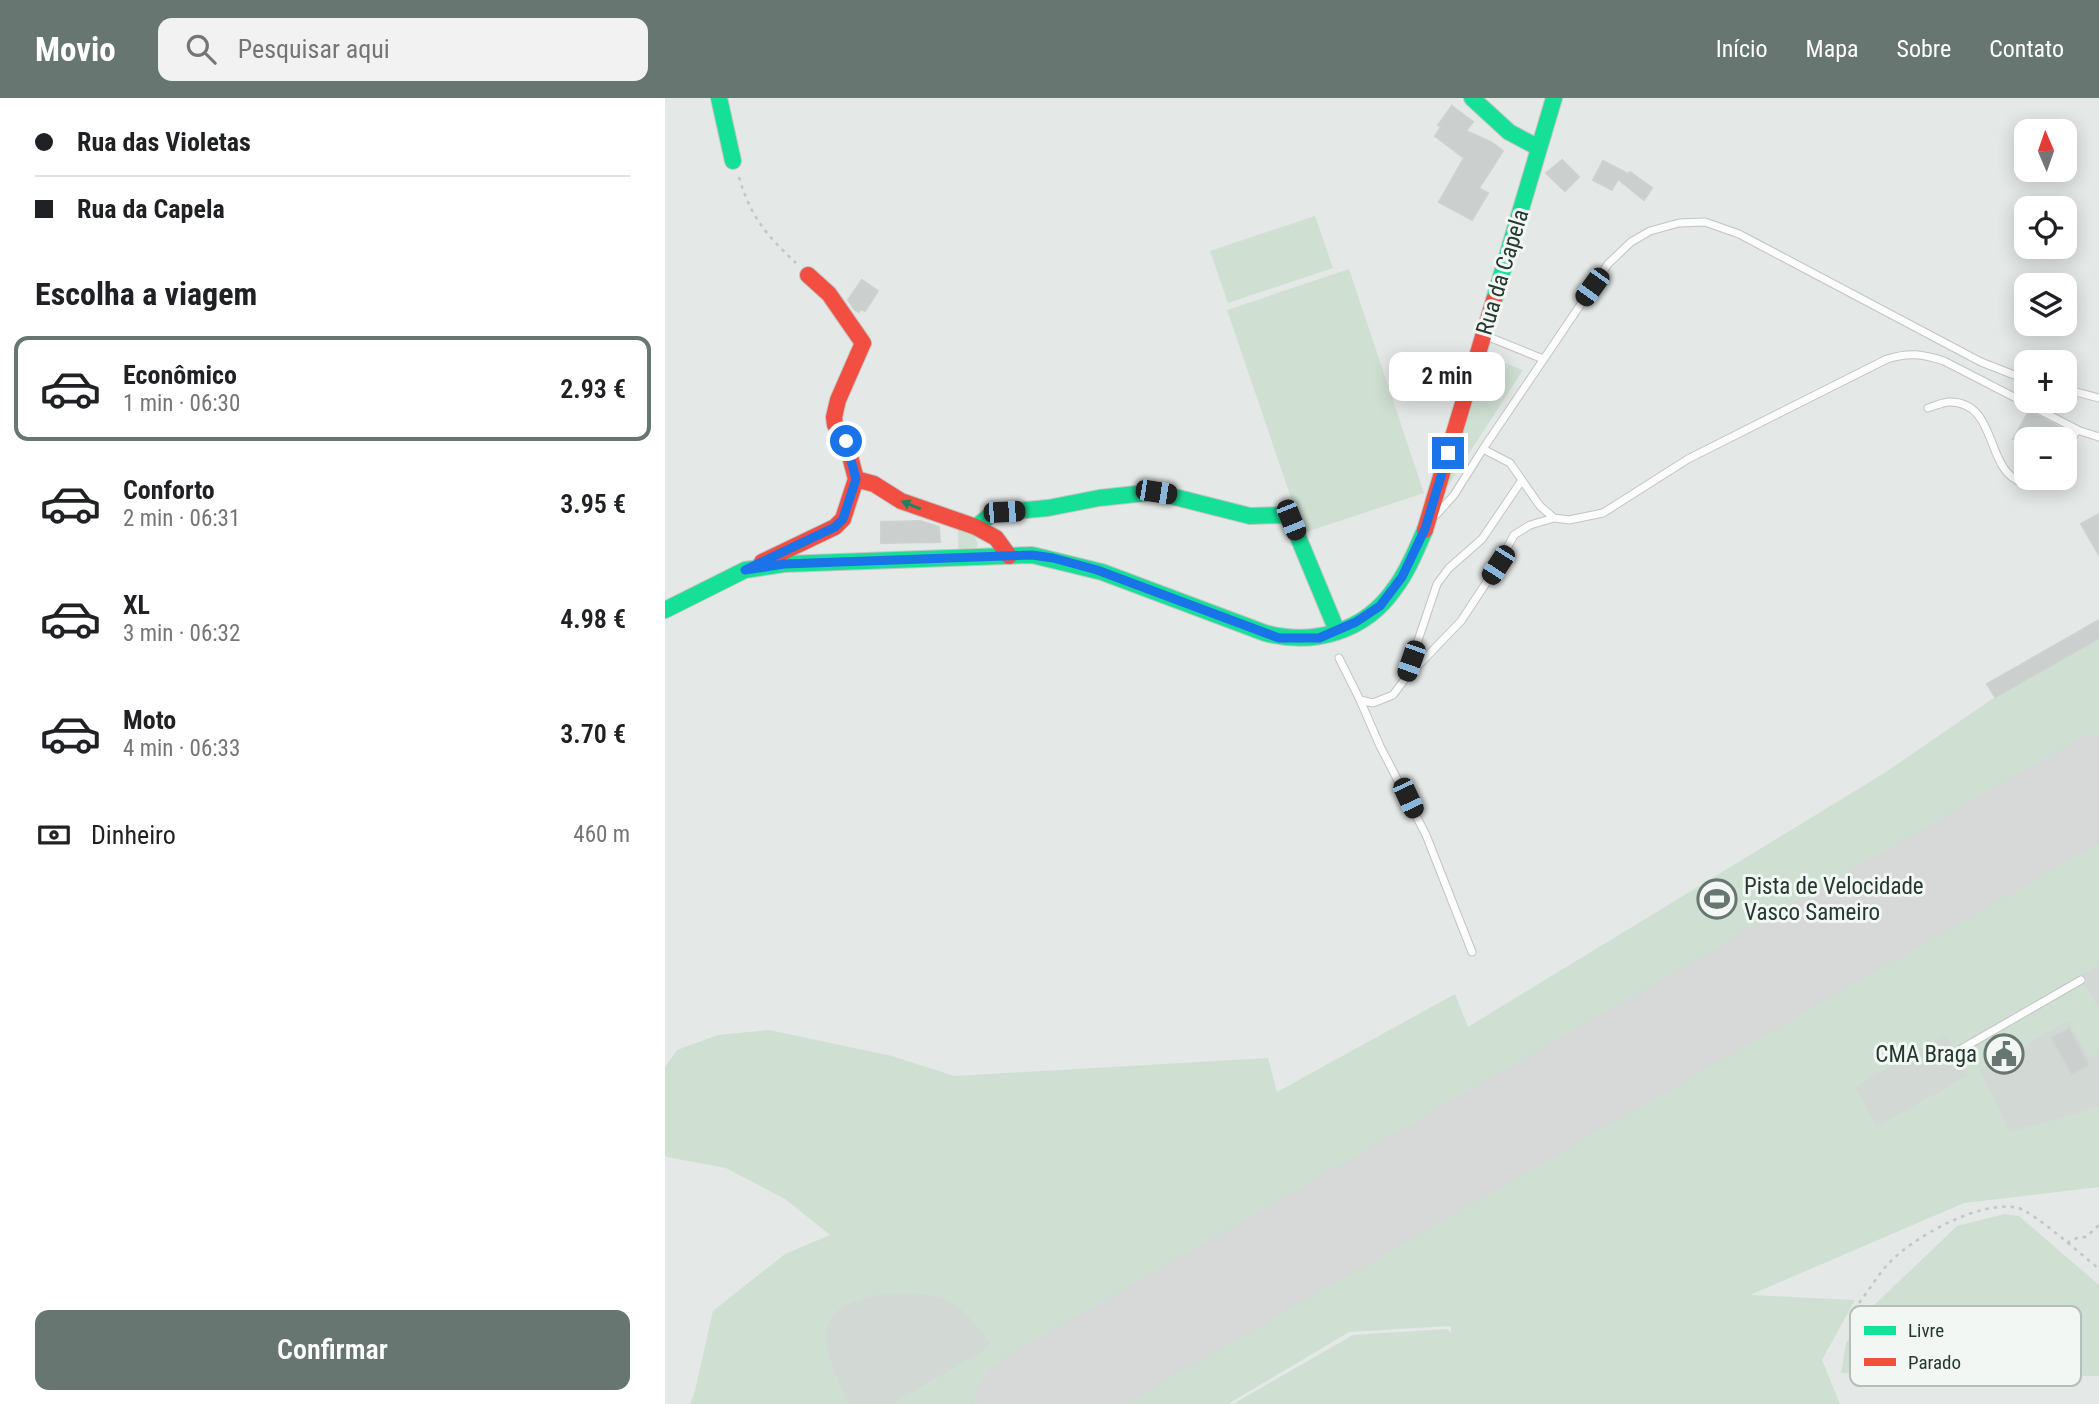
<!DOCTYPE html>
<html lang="pt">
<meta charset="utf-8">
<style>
:root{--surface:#fff;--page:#f2f2f2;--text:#202124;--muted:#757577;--line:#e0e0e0;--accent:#677670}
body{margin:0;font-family:"Roboto Condensed",sans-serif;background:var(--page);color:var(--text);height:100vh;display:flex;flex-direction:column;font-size:26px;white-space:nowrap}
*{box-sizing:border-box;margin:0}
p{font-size:23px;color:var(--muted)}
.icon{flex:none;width:38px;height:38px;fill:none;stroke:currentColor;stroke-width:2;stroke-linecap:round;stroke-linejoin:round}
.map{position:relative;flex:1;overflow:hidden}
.side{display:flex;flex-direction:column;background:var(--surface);width:665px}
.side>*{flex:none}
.hud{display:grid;align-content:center;height:154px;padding:0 35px;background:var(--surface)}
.needle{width:46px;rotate:358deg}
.fabs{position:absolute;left:1349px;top:21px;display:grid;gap:14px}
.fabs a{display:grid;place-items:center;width:63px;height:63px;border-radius:14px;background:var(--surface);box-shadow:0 4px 18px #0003;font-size:35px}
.end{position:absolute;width:32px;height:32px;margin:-16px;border:9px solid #1a73e8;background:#fff;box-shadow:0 0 0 4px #fff}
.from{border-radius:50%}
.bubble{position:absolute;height:49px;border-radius:14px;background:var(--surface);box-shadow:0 4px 18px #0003;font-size:23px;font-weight:600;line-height:49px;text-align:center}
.car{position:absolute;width:21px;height:42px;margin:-21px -10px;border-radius:9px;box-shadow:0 0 5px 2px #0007;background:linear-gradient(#222 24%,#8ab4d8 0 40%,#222 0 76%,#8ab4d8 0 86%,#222 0)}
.hud b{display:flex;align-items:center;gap:24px;height:66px;font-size:26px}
.hud b+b{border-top:2px solid var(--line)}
.hud i{width:18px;height:18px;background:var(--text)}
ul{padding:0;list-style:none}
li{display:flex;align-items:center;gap:21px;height:105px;margin:0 14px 10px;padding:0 21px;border:4px solid transparent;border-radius:14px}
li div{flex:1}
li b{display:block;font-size:26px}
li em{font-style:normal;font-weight:600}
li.on{border-color:var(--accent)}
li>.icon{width:63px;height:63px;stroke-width:1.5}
h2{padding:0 35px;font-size:32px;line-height:84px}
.pay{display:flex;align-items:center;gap:18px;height:77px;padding:0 35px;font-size:26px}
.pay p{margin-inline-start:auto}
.action{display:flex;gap:14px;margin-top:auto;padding:14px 35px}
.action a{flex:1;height:80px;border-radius:14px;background:var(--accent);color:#fff;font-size:28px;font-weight:600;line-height:80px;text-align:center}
header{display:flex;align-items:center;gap:42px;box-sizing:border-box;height:98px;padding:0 35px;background:var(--accent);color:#fff}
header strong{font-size:33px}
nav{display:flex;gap:38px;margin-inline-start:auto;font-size:24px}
.search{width:490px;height:63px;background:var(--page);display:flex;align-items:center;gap:18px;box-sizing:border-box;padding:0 24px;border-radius:14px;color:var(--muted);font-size:26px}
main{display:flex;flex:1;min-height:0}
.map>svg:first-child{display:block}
.built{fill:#d2d9d5}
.green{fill:#cfe0d2;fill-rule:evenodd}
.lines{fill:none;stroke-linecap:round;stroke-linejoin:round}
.taxiway{stroke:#d6d9d8;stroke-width:40}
.runway{stroke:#d6d9d8;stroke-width:100}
.building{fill:#cbcfcd;stroke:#cdd1cf;stroke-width:2}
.lane-casing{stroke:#c1c5c3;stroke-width:9}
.fast-casing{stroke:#c0c6c3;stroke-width:18}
.jam-casing{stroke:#c0c6c3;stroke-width:18}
.path{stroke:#c1c8c4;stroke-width:2.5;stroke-dasharray:3.5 5;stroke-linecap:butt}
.lane{stroke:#fbfcfb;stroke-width:7}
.fast{stroke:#16e098;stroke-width:16}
.jam{stroke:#f24e42;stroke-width:16}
.oneway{fill:#1e845f}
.route{stroke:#1a73e8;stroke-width:9}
.labels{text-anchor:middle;stroke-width:6;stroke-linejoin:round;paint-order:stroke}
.street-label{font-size:23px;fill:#243931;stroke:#f2f7f4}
.poi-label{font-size:23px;fill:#243931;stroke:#f2f7f4;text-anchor:start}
.key{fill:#f2f7f4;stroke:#b4beba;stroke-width:2}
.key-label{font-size:19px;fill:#243931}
</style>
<header>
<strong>Movio</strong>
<div class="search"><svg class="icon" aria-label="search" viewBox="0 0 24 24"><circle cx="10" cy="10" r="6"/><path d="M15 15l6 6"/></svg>Pesquisar aqui</div>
<nav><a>Início</a><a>Mapa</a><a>Sobre</a><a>Contato</a></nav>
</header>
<main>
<section class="side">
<div class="hud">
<b><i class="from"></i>Rua das Violetas</b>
<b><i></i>Rua da Capela</b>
</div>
<h2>Escolha a viagem</h2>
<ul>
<li class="on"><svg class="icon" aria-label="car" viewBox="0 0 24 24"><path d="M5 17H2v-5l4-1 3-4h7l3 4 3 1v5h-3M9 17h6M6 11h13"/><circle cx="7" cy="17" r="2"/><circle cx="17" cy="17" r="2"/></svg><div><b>Econômico</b><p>1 min · 06:30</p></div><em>2.93 €</em></li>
<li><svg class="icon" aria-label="car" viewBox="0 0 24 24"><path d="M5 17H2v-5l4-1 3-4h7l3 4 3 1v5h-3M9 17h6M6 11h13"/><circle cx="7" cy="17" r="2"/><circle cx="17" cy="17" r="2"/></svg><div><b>Conforto</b><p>2 min · 06:31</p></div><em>3.95 €</em></li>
<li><svg class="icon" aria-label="car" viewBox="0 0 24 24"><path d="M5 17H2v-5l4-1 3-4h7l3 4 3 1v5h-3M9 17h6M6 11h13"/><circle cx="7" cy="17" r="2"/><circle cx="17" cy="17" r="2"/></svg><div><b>XL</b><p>3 min · 06:32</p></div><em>4.98 €</em></li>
<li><svg class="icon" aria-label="car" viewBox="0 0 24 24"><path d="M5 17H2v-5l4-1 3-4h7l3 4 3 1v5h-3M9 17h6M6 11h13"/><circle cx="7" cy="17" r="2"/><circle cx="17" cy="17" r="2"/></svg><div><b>Moto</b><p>4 min · 06:33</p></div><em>3.70 €</em></li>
</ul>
<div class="pay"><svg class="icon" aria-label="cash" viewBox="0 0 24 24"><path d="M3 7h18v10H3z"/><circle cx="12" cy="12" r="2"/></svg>Dinheiro<p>460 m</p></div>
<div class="action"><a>Confirmar</a></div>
</section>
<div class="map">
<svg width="1434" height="1306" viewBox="0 0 1434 1306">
<rect width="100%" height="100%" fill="#e4e8e6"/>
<path class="built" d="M1434,605v432l-637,137 -292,132h-381l3,-73 106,-57 83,33z"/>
<path class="green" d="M650,118l18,52 -105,35 -18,-52z
M684,171l75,224 -121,40 -76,-223z
M822,258l36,14 -79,122z
M293,428l17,11 3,7 -2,5 -18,1z
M1434,540v120l-294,170 -835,476h-78l91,-53 9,-8c-12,-12 -24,-30 -38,-39 -28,-19 -124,-16 -128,28 -2,23 14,50 22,72h-158l5,-13 18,-80 72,-57 45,-19 -45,-36 -59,-31 -59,-11 -2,-3v-87l12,-17 41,-15 51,-5 123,26 62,20 314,-18 9,34 178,-98 13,33 418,-255 109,-75z
M1434,717v150l-20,11 20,33v44l-9,5 -22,-37 -89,49 26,51 3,12 91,-26v80l-135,16 -214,92 105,5 -33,60 18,44h-607l120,-69 94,-6 4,4v-7l-102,6 -121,72h-150zM1280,936l24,41 -92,52 -22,-40z
M1340,1116l14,2 80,69v91l-258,-3 5,-30 23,-33 88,-84z"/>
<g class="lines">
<path class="taxiway" d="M1424,693l10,-2"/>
<path class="runway" d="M360,1306l1074,-619"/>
</g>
<path class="building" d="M787,8l21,16 -7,9 25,11 12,9 -24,37 9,5 -16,27 -33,-18 25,-44 -29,-22 6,-9 -3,-2z
M897,62l17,17 -14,14 -19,-18z
M938,63l25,13 2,-2 22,16 -8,12 -26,-21 -6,11 -19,-10z
M197,182l16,11 -13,20 -4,-2 -2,3 -4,-2 -7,-10z
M1364,313l39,21 -4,7h-51z
M1434,416v41l-18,-31z
M255,423l19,6 1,15 -59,1v-21z
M1434,522v18l-104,59 -8,-13z
M1404,931l19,36 -16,9 -20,-36z"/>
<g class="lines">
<g class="lane-casing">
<path id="lane" d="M819,237l59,24
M1400,291l34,9
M1263,310c7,-2 15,-6 21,-6 49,-1 36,68 72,80 8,3 18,2 27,1l3,-5
M818,351l125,-185 23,-22 19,-11 29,-8 26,-1 34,12 242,128 46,18
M1400,353l12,-21
M772,416l17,-19 29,-46 27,14 30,43 14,12 15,2 34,-7 85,-54 199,-100c23,-7 35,-5 57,2l136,70 19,6
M674,560l21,42 13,3 20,-8 12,-16 32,-95 12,-16 33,-29 40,-59
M743,578l53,-55 37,-56 16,-30 16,-10 24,-7
M695,602l20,46 46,89 46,117
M1291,954l125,-72"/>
</g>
<g class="fast-casing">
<path id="fast" d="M54,0l14,63
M807,0l37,34 30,16
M829,202l60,-202
M311,429l17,-14 55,-5 51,-10 56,-6 95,24 33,-1 8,5 46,111
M0,512l80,-40 39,-6 248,-9 70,17 163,61c49,13 100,-1 130,-45 13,-17 21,-38 30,-58"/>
</g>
<g class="jam-casing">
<path id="jam" d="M143,177l21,19 34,49 -25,57 -4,17 1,8 11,16 10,38
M760,432l69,-230
M97,464l73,-35 8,-8 13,-40 18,5 27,17 75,26 20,11 13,18"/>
</g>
<path class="path" d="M74,79c11,39 28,59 57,86
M1402,1145l12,-6h7l13,-12
M1194,1205c10,-13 19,-28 29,-39 25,-27 93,-65 130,-56 16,4 65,48 81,61"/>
<use href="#lane" class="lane"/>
<use href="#fast" class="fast"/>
<use href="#jam" class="jam"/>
</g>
<defs><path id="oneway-solid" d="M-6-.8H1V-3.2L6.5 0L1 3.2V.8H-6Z" transform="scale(1.75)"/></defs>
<use class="oneway" href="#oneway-solid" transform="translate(246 407) rotate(-158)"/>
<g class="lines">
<path class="route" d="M181,343l10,38 -13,40 -8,8 -90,43 39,-6 248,-9 21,3 44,12 182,68h40l37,-16 24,-16 22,-29 23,-48 23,-76"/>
</g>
<defs>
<g id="stadium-ring" transform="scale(2.0125)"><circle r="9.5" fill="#f2f7f4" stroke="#677670" stroke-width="1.5"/><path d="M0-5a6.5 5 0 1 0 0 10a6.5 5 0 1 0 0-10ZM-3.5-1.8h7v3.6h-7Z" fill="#677670"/></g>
<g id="civic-ring" transform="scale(2.0125)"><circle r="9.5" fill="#f2f7f4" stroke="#677670" stroke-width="1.5"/><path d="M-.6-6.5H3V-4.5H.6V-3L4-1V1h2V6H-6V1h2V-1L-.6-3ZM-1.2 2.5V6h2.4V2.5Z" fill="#677670"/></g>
</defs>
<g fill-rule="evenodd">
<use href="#stadium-ring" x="1052" y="801"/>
<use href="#civic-ring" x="1339" y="956"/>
</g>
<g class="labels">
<g class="street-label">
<text transform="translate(837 174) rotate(-73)" y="8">Rua da Capela</text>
</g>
<g class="poi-label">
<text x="1079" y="796">Pista de Velocidade<tspan x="1079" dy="26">Vasco Sameiro</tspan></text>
<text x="1312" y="964" text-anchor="end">CMA Braga</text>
</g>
</g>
<rect x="1185" y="1208" width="231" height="80" rx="10" class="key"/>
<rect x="1199" y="1228" width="32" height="9" fill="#16e098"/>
<rect x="1199" y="1260" width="32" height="8" fill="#f24e42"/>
<g class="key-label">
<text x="1243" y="1239">Livre</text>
<text x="1243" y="1271">Parado</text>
</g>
</svg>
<div class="fabs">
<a><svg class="needle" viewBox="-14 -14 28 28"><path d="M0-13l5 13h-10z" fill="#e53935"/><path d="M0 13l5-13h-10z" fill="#757577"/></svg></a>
<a><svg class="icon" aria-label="locate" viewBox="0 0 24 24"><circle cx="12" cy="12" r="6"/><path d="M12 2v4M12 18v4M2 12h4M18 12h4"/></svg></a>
<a><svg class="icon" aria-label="layers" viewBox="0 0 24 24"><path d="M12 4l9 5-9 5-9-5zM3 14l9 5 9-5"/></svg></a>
<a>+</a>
<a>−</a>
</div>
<i class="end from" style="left:181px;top:343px"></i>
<i class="end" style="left:783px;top:355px"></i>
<div class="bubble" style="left:724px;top:254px;width:116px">2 min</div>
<i class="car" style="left:927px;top:189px;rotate:216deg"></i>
<i class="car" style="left:491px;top:394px;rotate:99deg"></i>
<i class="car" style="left:339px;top:414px;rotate:87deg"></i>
<i class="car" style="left:626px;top:422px;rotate:158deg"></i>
<i class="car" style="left:833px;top:467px;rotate:213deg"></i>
<i class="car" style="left:746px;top:563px;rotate:199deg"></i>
<i class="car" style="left:743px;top:700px;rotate:155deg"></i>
</div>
</main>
